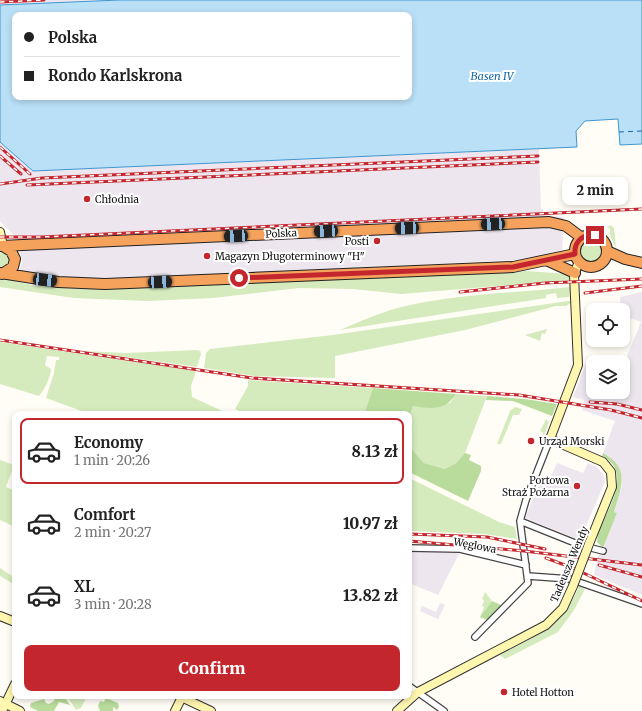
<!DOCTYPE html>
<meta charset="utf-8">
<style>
:root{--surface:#fff;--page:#f6f6f6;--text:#222;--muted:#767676;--line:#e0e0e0;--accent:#c4262e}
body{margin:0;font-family:Merriweather,serif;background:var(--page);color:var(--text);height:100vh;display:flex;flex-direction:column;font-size:15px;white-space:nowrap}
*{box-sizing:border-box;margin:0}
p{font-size:13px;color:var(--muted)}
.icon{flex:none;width:22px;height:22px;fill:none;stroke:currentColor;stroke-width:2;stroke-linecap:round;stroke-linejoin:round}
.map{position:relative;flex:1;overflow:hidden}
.details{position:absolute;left:12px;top:411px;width:400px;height:288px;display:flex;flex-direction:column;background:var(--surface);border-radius:8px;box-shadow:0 2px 6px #0003}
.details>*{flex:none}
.top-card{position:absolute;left:12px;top:12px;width:400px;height:88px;border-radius:8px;box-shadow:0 2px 6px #0003;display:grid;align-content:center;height:88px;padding:0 12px;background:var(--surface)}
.tools{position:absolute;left:586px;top:303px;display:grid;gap:8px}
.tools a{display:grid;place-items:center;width:44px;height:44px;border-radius:8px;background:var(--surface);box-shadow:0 2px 6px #0003;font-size:20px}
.end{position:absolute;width:18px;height:18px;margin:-9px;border:5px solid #c4262e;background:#fff;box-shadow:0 0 0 2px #fff}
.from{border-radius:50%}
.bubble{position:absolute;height:28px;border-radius:8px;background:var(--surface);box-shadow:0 2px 6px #0003;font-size:13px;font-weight:800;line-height:28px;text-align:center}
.car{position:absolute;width:12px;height:24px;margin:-12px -6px;border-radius:5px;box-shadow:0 0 3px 1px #0007;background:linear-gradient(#222 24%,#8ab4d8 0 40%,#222 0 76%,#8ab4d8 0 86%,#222 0)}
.top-card b{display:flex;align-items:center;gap:14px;height:38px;font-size:15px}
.top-card b+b{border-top:1px solid var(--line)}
.top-card i{width:10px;height:10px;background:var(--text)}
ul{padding:7px 0 0;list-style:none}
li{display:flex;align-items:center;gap:12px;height:66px;margin:0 8px 6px;padding:0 4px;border:2px solid transparent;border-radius:8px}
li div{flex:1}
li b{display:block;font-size:15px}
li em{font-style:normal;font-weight:800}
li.selected{border-color:var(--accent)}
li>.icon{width:36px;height:36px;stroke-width:1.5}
.cta{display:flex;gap:8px;margin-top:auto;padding:8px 12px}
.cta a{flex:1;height:46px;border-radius:8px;background:var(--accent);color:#fff;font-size:16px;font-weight:800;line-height:46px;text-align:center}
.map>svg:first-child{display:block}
.industrial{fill:#eee6ef}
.green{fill:#d5ebbd}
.forest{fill:#b9dc9c}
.water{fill:#b9e0f7;stroke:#3f96cf;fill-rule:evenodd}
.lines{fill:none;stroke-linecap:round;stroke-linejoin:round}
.ferry{stroke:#1768a6;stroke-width:1;stroke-dasharray:5 4;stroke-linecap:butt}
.street-casing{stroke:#444;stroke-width:8}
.secondary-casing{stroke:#333;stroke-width:10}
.highway-casing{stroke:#222;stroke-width:12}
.street{stroke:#fff;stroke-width:5.5}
.secondary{stroke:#fff6b0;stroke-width:8}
.highway{stroke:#f5a25d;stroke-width:10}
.rail-casing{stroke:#c4262e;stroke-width:3}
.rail{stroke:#fff;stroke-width:1.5;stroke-dasharray:4.5;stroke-linecap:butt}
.secondary-bridge-casing{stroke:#333;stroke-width:10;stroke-linecap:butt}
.secondary-bridge{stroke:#fff6b0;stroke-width:8}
.route{stroke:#c4262e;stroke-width:5}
.poi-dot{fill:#c4262e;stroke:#fff;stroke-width:1.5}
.labels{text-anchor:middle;stroke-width:4;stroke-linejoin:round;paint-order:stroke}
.poi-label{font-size:10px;fill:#111;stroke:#fff;text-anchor:start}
.street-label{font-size:10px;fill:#111;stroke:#fff}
.water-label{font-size:11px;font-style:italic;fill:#1768a6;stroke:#fff}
</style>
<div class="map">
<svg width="642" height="711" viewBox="0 0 642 711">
<rect width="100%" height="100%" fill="#fffdf5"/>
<path class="industrial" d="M0,0h120l-120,5z
M0,142l33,29 506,-22 2,60h2v6l21,2 -2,33 -45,10 -382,19h-51l-65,-7 3,-11 -4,-21 -18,-19z
M642,292v303l-48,-20 4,-20h4l1,-7 14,-35 -3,-1 8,-26v-8l-12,-21 -7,-4 12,-32 -33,-11 2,-10 -11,-3 13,-34 7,2v27h30v-26l18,-44 -18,-7v-5h-2l-1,-13z
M557,463l26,10 5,-10 9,4 6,7 2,8 -25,58 -55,-22 17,-40 7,2z
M441,550l19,2 -22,43 -29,-12v-32z
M440,603l5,2 -7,14 -18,-8 2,-5 14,6z"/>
<path class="green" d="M611,225l3,3 2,20 -6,-13v-6l-3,-2z
M578 250a12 12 0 1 1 24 0a12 12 0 1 1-24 0Z
M3,252l5,2 3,9c-4,2 -6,6 -11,4v-14z
M513,270l55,4 3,6 -170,14 -48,-5 -54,-1 -86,10 -66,3 -73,-3 -74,-11v-9l36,8 47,3 314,-12z
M570,287l-1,10 -12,1 -1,-5 -10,2v3l-206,32c21,-9 43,-19 66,-24 52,-12 110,-13 164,-19z
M568,301h3v2l-5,3h-10l-91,24 -130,26v22l-81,-2 -50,-8 2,-15 4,-4 123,-14z
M547,329l-2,5 -3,-1 -2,8 -15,-6z
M0,342l196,29 -5,15 1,11 37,17h-139l-44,-16 8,-25 2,-13h3v-3l-12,-1 -2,9 6,4c-1,9 -6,20 -12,27l-39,-12z
M197,350l3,1 1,3 -4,13 -114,-16 42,2z
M248,380l125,8 -9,26h-118l-11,-5 13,-23z
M456,394l31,2 -22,57 -9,10 -11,6 -21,-6 -15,-17v-27l4,-13 9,1 28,-4z
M515,407l7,2 -3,6h-6l-12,29h-4l13,-33z
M546,419l3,3 -5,14 -1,-3 -3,-2z
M0,460l14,5 -8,22 9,4v36l-15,-7z
M409,478l90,44 16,5 2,12 -32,-5 -76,-3z
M0,568l15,10v7l-15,-9z
M579,586l6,3 -11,21 -16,22 -53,27 -5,-4c34,-18 64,-30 79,-69z
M485,592l7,9 -12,16 4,-10 -2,-1 2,-6 -2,-1z
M67,696h20l-6,12 -5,2z"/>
<path class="forest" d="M373,388l83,6c-11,17 -24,15 -43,12l-4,13v-5h-45z
M487,396l38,3 32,5 -5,12 -39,-15 -27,-1z
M409,446l15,17 21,6 11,-6 9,-10 6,2 -2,5 12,6v5l-13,30 -59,-29z
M603,453c28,15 18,35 11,59l3,1 -14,35 -6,-6 1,-9c9,-22 36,-62 4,-77z
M492,601l9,4 -14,15 -7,-3z
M55,696h9l6,9 -11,-3 -5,9h-16l-8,-4 1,-4 13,-4 2,4 3,1 5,-3z
M106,698l12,5 1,4 -2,3 -4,-3v4h-13l-2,-5 2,-5 4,1z"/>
<path class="water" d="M120,0h522v144l-22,1 -2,-26 -33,2 -9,10 1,16 -544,24 -33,-29v-137zM15,15h394v82h-394z"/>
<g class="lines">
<path class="ferry" d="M619,132l23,-1"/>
<g class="street-casing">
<path id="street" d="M520,521l60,24 23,6
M409,548l51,1 66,16
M528,576l42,3 72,25
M475,637l53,-54 -8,-62 6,-21 24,-61
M409,686l35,25"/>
</g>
<g class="secondary-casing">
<path id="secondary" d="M0,232l3,14
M579,261l-5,14 4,90 -28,74 53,23 8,10 1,15 -23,57
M0,616l15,6
M179,696l32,15
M0,701l20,10
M2,711l13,-27
M175,711l7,-14
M397,711l21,-19 128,-67 17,-17 10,-22"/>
</g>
<g class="highway-casing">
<path id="highway" d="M575 251a16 16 0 1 1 32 0a16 16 0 1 1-32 0Z
M0,246l549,-24 17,4 16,12
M607,251l18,8 17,4
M546,260l29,13
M0,273l58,9 47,2 408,-17 62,-13
M2,274l11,-7 2,-8 -4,-8 -8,-5"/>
</g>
<use href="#street" class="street"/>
<use href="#secondary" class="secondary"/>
<use href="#highway" class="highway"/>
<g class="rail-casing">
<path id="rail" d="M0,2l44,-2
M0,147l30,27
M0,156l21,18
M0,184l42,-6 496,-22
M27,185l511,-23
M0,237h42l600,-28
M460,292l85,-9 97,-4
M585,293l57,-7
M0,340l252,38 267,17 92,15 31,8
M590,402l27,2 25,6
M409,534l78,3 58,12
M409,541l115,10 118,14
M546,558l27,10 69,33
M599,565l43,12"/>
</g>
<use href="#rail" class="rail"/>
<g class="secondary-bridge-casing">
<path id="secondary-bridge" d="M573,586l16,-42"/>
</g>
<use href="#secondary-bridge" class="secondary-bridge"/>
</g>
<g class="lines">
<path class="route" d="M239,278l274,-11 62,-13c-1,-13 8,-20 20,-19"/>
</g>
<g class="poi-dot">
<circle cx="87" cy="199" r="4"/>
<circle cx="377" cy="241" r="4"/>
<circle cx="207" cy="256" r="4"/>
<circle cx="531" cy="441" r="4"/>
<circle cx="577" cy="486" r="4"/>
<circle cx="504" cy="692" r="4"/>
</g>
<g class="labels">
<g class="poi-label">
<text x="95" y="203">Chłodnia</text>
<text x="369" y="245" text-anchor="end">Posti</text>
<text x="215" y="260">Magazyn Długoterminowy "H"</text>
<text x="539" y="445">Urząd Morski</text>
<text x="569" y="484" text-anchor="end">Portowa<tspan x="569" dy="12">Straż Pożarna</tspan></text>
<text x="512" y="696">Hotel Hotton</text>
</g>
<g class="street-label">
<text transform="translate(281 233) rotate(-3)" y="4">Polska</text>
<text transform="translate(475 545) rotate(11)" y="4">Węglowa</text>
<text transform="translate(569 564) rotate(-67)" y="4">Tadeusza Wendy</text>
</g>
<g class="water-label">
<text x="492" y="80">Basen IV</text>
</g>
</g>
</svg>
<div class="tools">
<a><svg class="icon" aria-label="locate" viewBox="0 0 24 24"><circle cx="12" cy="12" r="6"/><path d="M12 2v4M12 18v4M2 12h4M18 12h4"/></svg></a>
<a><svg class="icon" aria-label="layers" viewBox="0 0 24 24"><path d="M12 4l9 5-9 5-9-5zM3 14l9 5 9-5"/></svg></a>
</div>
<i class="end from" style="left:239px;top:278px"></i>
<i class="end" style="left:595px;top:235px"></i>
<div class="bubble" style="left:562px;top:177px;width:66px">2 min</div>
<i class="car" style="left:493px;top:224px;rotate:267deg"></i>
<i class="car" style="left:407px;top:228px;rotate:268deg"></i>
<i class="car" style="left:326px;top:231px;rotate:267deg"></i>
<i class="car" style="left:236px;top:236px;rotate:267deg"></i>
<i class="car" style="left:45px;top:280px;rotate:96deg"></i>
<i class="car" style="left:160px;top:282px;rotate:87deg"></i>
<div class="top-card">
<b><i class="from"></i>Polska</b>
<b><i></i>Rondo Karlskrona</b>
</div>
<section class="details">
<ul>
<li class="selected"><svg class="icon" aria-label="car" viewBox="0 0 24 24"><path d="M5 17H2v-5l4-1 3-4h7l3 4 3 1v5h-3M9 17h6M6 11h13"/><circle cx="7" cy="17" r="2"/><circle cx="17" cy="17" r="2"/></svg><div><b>Economy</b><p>1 min · 20:26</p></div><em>8.13 zł</em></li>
<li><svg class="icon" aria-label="car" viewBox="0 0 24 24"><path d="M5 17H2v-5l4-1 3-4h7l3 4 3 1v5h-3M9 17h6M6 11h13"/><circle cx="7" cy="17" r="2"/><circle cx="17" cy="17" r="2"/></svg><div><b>Comfort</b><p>2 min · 20:27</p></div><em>10.97 zł</em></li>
<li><svg class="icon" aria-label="car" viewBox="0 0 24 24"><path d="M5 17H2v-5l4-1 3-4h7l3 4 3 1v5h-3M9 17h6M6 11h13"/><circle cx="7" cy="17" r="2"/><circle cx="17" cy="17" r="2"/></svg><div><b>XL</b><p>3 min · 20:28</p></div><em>13.82 zł</em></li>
</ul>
<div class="cta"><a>Confirm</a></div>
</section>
</div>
